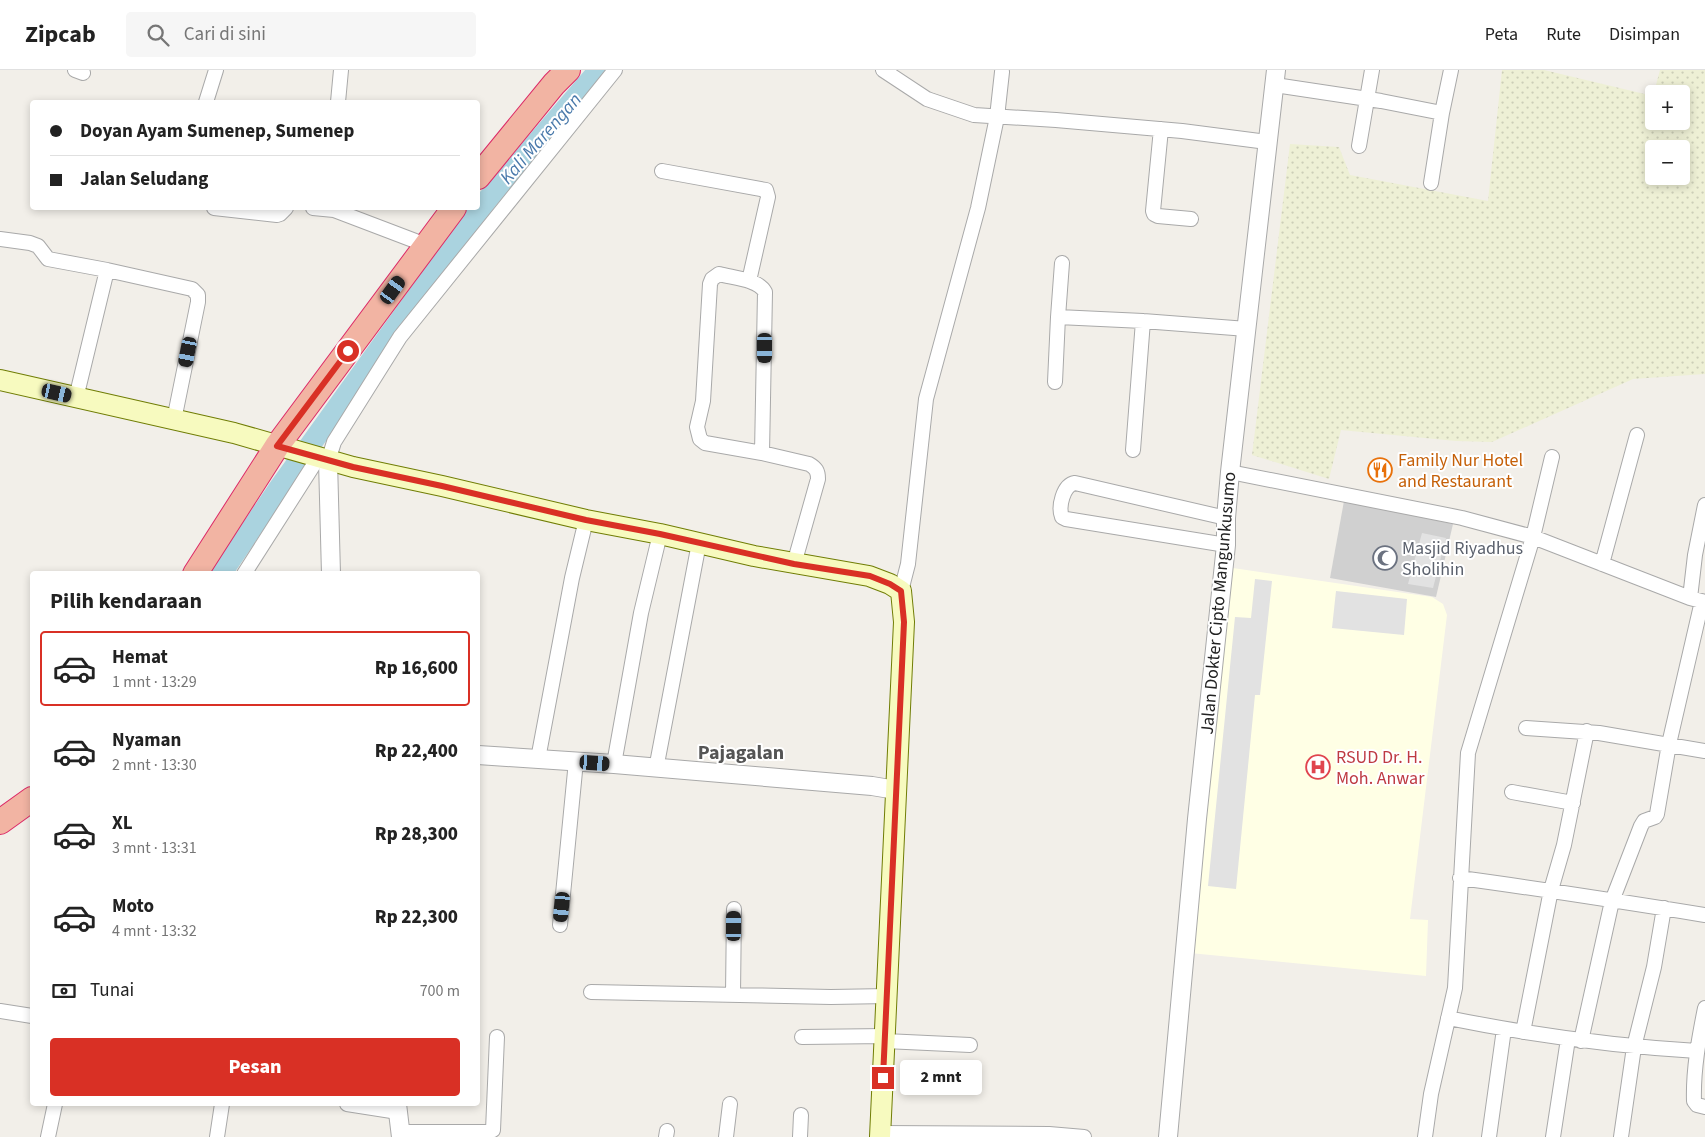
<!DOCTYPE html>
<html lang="id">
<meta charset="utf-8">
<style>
:root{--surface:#fff;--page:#f6f6f6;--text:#222;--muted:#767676;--line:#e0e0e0;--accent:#d93025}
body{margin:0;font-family:"Source Sans 3",sans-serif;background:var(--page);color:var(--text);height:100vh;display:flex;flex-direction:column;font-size:19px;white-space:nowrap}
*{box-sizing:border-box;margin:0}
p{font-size:16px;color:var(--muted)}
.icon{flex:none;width:28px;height:28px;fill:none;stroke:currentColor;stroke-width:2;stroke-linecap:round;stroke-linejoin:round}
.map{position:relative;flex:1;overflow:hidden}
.drawer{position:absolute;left:30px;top:501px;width:450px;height:535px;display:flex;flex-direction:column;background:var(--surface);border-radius:5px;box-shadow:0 2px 8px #0003}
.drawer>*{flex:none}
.hud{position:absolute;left:30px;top:30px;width:450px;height:110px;border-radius:5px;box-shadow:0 2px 8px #0003;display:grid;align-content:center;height:110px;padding:0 20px;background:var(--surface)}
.buttons{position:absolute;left:1645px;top:15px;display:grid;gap:10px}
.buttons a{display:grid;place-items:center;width:45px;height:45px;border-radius:5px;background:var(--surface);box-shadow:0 2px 8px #0003;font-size:25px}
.end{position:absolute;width:22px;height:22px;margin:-11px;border:6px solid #d93025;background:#fff;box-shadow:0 0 0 2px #fff}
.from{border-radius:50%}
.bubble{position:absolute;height:35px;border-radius:5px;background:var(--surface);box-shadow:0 2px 8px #0003;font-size:16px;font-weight:800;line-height:35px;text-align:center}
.car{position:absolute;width:15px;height:30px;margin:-15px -8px;border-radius:6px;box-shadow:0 0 4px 1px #0007;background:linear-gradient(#222 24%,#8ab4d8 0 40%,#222 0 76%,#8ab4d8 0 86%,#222 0)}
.hud b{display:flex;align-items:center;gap:18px;height:48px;font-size:19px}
.hud b+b{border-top:1px solid var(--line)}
.hud i{width:12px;height:12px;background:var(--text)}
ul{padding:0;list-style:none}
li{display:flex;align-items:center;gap:15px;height:75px;margin:0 10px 8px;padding:0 10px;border:2px solid transparent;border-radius:5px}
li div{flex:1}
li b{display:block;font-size:19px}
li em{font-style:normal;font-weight:800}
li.on{border-color:var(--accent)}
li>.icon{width:45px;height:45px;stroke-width:1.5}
h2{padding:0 20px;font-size:22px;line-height:60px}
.pay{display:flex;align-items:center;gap:12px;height:55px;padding:0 20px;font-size:19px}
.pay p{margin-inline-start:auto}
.cta{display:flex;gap:10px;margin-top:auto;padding:10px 20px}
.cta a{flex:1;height:58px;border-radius:5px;background:var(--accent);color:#fff;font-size:20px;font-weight:800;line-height:58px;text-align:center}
header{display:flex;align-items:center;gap:30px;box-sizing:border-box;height:70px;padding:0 25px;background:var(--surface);border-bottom:1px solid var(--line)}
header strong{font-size:24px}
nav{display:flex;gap:28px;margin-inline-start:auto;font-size:18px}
.search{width:350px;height:45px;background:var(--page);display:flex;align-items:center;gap:12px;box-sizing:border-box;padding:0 18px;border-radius:5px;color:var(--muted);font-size:19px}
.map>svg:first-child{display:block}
.education{fill:#ffffe5}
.religious{fill:#d0d0d0}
.farmland{fill:url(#farmland-dots);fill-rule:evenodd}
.parking{fill:#e2e2e2}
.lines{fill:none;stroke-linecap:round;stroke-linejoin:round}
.river{stroke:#aad3df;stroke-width:21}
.minor-casing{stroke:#a9a9a9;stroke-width:16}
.tertiary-casing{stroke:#a9a9a9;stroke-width:20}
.secondary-casing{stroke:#707d05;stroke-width:22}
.trunk-casing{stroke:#dc2a67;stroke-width:26}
.minor{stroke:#fff;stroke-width:14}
.tertiary{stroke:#fff;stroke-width:18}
.secondary{stroke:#f7fabf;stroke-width:20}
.trunk{stroke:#f2b4a3;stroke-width:24}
.route{stroke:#d93025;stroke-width:6}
.labels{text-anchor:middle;stroke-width:4;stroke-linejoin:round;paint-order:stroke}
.food-label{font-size:18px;fill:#c56008;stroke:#fff;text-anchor:start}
.worship-label{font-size:18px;fill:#5b616d;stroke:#fff;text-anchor:start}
.street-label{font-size:18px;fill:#222;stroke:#fff}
.health-label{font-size:18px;fill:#be3a42;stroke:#fff;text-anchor:start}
.water-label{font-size:19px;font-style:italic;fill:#4a7aab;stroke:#fff}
.quarter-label{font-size:20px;font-weight:bold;fill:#555;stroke:#fff}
</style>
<header>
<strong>Zipcab</strong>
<div class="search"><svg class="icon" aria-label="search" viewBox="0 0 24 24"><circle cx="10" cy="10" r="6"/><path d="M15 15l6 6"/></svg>Cari di sini</div>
<nav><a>Peta</a><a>Rute</a><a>Disimpan</a></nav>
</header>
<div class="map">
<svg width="1705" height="1067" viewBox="0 0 1705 1067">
<defs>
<pattern id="farmland-dots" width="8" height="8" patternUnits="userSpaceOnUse" patternTransform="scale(1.25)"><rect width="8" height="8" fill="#eef0d5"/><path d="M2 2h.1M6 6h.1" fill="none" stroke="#ccceb7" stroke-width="1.8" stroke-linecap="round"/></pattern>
</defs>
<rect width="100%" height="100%" fill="#f2efe9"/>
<path class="education" d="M1226,497l206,30 11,7 4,11 -37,304 18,1 -2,56 -236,-23z"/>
<path class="religious" d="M1344,431l109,23 -17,73 -106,-19z"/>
<path class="farmland" d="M1502,0h42l109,26 7,-26h45v304l-72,5 -141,63 -36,-1 -115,-11 -12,49 -77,-24 38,-311 49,3 11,28 138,26zM1654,24h27v27h-27zM1654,79h27v27h-27z"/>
<path class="parking" d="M1422,463l24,5 -13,50 -25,-4z
M1255,509l17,2 -12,114h-5l-19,194 -28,-3 27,-269 16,1z
M1336,521l71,8 -3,36 -72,-7z"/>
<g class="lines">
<path class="river" d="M221,504l56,-83 209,-290 113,-131"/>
<g class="minor-casing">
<path id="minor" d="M75,0l8,3
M883,0l44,29 47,16 82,5 126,11 85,11
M1275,15l106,16 61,12 -11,70
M206,32l10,-32
M338,32l3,-32
M1442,43l9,-43
M1161,59l-8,82 1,3 4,2 33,3
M1359,76l13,-76
M662,101l104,19 2,7 -19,84
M214,138l63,7 3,-1 6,-6
M313,138l21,2 92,35
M0,169l30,4 8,3 10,13 59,11 -31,128
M107,200l85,19 6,6v7l-24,118
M1058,247l4,-54
M1055,312l3,-65 85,4 104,8
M1133,380l10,-129
M762,383l3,-161c-7,-13 -32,-14 -46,-18l-7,5 -2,5 -7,117 -6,26 3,12 5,4 57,10 47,11c7,4 9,7 9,15l-24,85
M328,391l6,-19 66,-105 215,-267
M1230,402l232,46 71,19 157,61 15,4
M1226,475l-160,-26 -4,-2c-4,-10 1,-32 13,-34l151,35
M1602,494l35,-129
M244,504l74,-116
M901,521l7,-27 18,-165 52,-191 19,-91 5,-45
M1690,528l5,-43 10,-50
M1526,658l73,5 106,18
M538,689l34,-181 14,-58
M614,694l27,-151 19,-79
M656,699l43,-226
M1512,722l61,11
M1460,808c82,11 164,24 245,37
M560,855l16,-164
M591,922l240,5 57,-1
M733,924l1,-85
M1705,938c-6,30 -12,62 -11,93l3,4 8,2
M0,941l32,5
M1448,948c83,17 165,28 249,33
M1523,962l28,-142 13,-45 23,-114
M802,967l84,-1
M885,971l85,4
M1581,971l31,-140 29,-75 3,-5 11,-4 2,-3 12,-70 33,-143
M347,1034l51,8
M400,1062h87l6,-2 4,-93
M880,1063l169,1 35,3
M48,1067l7,-33
M217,1067l5,-33
M666,1067l1,-6
M726,1067l4,-33
M800,1067l1,-22
M1425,1067l6,-43 24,-106 13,-235 65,-216 19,-80
M1489,1067l15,-108
M1553,1067l15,-98
M1621,1067l13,-90 20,-80 10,-59"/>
</g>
<g class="tertiary-casing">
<path id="tertiary" d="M328,391l3,113
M478,685l136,9 258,22 24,4
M397,1034l4,33
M1168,1067l29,-318 29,-274v-27l4,-46 46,-402"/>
</g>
<g class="secondary-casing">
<path id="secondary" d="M0,310l234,53 119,34 89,19 144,34 74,14 94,22 115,20 21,8 11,7 3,31 -24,515"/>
</g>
<g class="trunk-casing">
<path id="trunk" d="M478,107l76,-93 14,-14
M195,504l82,-128 177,-238
M0,752l32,-23"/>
</g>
<use href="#minor" class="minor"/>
<use href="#tertiary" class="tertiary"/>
<use href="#secondary" class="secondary"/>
<use href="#trunk" class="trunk"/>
</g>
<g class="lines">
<path class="route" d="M348,281l-71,95 76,21 89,19 144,34 74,14 134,30 76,12 20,8 11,7 3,31 -21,456"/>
</g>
<defs>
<g id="restaurant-ring" transform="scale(1.25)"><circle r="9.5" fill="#fff" stroke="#e8710a" stroke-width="1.5"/><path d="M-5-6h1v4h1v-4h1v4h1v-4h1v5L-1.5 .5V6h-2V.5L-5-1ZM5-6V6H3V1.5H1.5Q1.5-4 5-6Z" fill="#e8710a"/></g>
<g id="mosque-ring" transform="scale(1.25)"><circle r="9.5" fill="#fff" stroke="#6b7280" stroke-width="1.5"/><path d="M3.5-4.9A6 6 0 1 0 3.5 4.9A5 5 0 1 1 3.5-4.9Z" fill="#6b7280"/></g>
<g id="hospital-ring" transform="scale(1.25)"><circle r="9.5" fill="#fff" stroke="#e0444e" stroke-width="1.5"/><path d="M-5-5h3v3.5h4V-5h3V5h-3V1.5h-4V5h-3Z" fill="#e0444e"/></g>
</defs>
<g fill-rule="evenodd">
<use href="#restaurant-ring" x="1380" y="400"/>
<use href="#mosque-ring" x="1385" y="488"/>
<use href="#hospital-ring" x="1318" y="697"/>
</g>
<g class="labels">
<g class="food-label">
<text x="1398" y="396">Family Nur Hotel<tspan x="1398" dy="21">and Restaurant</tspan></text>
</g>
<g class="worship-label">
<text x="1402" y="484">Masjid Riyadhus<tspan x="1402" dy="21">Sholihin</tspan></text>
</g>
<g class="street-label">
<text transform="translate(1218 533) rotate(-85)" y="6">Jalan Dokter Cipto Mangunkusumo</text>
</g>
<g class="health-label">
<text x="1336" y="693">RSUD Dr. H.<tspan x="1336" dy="21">Moh. Anwar</tspan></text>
</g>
<g class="water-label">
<text transform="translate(540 68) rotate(-49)" y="7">Kali Marengan</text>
</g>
<g class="quarter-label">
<text x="741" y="689">Pajagalan</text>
</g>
</g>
</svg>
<div class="buttons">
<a>+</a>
<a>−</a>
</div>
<i class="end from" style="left:348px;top:281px"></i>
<i class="end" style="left:883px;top:1008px"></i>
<div class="bubble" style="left:900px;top:990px;width:82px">2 mnt</div>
<i class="car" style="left:393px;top:220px;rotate:36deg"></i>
<i class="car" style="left:765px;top:278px;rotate:180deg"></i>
<i class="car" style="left:188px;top:282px;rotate:191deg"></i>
<i class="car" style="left:57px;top:323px;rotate:103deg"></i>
<i class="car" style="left:595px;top:693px;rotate:94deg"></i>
<i class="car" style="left:562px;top:837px;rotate:186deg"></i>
<i class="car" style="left:734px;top:856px;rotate:0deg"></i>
<div class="hud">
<b><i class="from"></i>Doyan Ayam Sumenep, Sumenep</b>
<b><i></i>Jalan Seludang</b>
</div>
<section class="drawer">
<h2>Pilih kendaraan</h2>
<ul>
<li class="on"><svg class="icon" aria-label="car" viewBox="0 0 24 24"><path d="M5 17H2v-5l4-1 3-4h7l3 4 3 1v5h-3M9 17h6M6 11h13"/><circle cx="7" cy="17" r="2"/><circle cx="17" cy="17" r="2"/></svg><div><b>Hemat</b><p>1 mnt · 13:29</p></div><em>Rp 16,600</em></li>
<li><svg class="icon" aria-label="car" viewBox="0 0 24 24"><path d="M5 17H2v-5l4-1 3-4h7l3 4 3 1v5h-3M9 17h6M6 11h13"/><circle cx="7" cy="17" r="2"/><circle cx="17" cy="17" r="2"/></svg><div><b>Nyaman</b><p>2 mnt · 13:30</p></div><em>Rp 22,400</em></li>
<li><svg class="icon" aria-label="car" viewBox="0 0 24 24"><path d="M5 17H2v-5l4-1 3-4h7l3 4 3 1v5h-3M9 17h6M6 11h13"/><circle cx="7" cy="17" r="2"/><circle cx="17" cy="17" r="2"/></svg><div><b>XL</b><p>3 mnt · 13:31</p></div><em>Rp 28,300</em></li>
<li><svg class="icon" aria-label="car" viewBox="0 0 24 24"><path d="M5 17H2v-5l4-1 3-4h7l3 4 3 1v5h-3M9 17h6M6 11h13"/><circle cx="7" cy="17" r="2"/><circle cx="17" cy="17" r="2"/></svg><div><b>Moto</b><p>4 mnt · 13:32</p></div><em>Rp 22,300</em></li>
</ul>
<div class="pay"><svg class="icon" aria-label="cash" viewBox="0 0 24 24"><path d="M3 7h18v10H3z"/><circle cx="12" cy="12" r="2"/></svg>Tunai<p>700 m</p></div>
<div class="cta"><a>Pesan</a></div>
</section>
</div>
